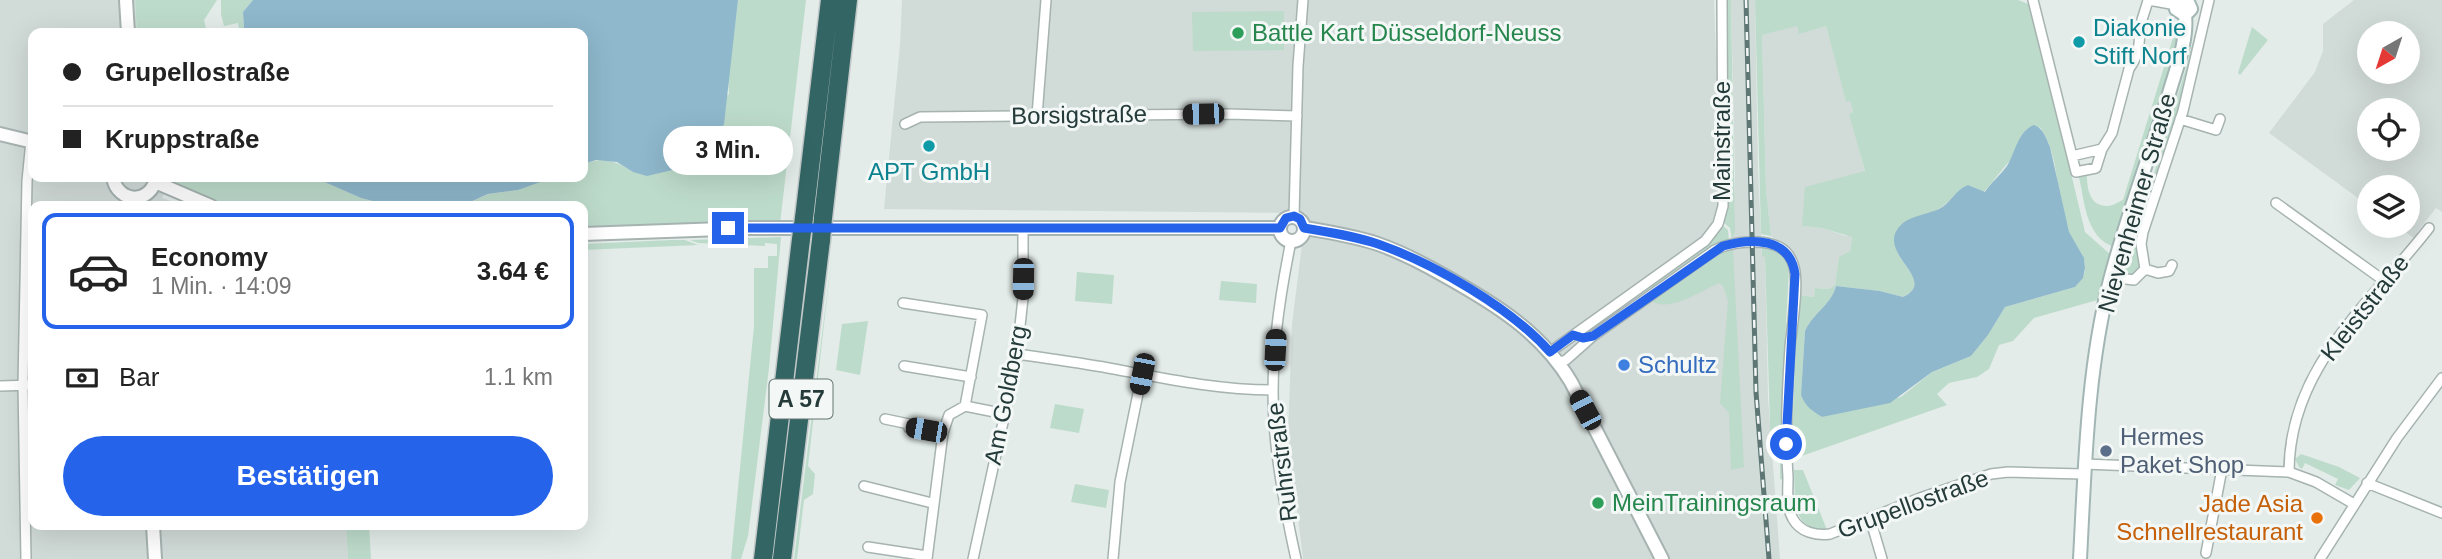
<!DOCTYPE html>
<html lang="de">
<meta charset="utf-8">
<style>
:root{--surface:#fff;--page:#f2f2f2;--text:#222;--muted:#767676;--line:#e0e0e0;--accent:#2563eb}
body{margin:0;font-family:Arial,sans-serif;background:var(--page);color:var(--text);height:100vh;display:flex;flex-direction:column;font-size:26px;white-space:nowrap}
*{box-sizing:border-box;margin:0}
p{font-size:23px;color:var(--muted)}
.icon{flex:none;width:38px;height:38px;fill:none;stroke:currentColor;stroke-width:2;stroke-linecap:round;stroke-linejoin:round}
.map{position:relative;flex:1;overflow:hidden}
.side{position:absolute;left:28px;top:201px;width:560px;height:329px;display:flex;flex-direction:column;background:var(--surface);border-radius:14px;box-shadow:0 7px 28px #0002}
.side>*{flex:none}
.top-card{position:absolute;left:28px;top:28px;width:560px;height:154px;border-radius:14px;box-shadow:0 7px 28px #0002;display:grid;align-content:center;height:154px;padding:0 35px;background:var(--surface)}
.needle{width:46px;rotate:219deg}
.tools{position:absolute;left:2357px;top:21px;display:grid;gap:14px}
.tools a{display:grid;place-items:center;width:63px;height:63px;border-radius:50%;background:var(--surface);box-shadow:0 7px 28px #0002;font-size:35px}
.end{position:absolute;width:32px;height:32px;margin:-16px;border:9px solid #2563eb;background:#fff;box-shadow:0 0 0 4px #fff}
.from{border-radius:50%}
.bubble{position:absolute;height:49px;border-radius:24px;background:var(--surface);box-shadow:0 7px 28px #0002;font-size:23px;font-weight:700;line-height:49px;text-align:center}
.car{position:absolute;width:21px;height:42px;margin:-21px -10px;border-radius:9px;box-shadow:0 0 5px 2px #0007;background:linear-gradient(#222 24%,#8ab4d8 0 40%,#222 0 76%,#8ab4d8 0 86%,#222 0)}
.top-card b{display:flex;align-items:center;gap:24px;height:66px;font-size:26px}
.top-card b+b{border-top:2px solid var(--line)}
.top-card i{width:18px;height:18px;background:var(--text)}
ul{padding:12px 0 0;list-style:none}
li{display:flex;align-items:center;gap:21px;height:116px;margin:0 14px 10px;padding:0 21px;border:4px solid transparent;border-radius:14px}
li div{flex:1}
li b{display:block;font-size:26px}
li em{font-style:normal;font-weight:700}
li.current{border-color:var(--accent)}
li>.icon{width:63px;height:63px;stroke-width:1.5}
.pay{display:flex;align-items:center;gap:18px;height:77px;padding:0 35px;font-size:26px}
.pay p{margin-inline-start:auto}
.button{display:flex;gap:14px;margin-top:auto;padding:14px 35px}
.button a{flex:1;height:80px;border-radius:42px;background:var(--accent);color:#fff;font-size:28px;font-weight:700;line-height:80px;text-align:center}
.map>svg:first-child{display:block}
.built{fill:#d1dbd8;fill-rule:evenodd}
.green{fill:#bddbcb;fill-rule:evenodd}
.water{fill:#8fb8cc}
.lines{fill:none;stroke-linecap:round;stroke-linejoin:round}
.minor-casing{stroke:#a6b3b1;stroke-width:12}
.tertiary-casing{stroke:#a6b3b1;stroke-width:16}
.secondary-casing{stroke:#a2b6b3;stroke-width:16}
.motorway-casing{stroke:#c2c8c8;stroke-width:21}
.minor{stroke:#fff;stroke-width:9}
.tertiary{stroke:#fff;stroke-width:12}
.secondary{stroke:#fff;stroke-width:12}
.motorway{stroke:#326564;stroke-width:18}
.rail-casing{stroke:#5e7775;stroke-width:5}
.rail{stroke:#f3f8f7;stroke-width:2.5;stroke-dasharray:8;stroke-linecap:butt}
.motorway-bridge-casing{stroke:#c2c8c8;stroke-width:21;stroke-linecap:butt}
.motorway-bridge{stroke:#326564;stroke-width:18}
.route{stroke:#2563eb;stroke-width:9}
.leisure-dot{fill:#2e9e5b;stroke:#f3f8f7;stroke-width:2.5}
.culture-dot{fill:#0f9aa8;stroke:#f3f8f7;stroke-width:2.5}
.shop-dot{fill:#3f7fe0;stroke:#f3f8f7;stroke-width:2.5}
.service-dot{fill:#5c6f8a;stroke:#f3f8f7;stroke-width:2.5}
.food-dot{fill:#e8710a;stroke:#f3f8f7;stroke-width:2.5}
.labels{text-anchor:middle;stroke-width:6;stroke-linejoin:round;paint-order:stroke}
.shield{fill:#f3f8f7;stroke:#627472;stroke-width:2}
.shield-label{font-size:23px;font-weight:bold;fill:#243b39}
.culture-label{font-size:24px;fill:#0d838f;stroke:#f3f8f7;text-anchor:start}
.leisure-label{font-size:24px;fill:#27864d;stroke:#f3f8f7;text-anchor:start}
.street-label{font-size:24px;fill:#243b39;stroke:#f3f8f7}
.shop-label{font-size:24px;fill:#366cbe;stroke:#f3f8f7;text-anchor:start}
.service-label{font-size:24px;fill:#4e5e75;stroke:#f3f8f7;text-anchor:start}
.food-label{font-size:24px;fill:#c56008;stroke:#f3f8f7;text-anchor:end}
</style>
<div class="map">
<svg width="2442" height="559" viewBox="0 0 2442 559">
<rect width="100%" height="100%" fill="#e3ece9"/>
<path class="built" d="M0,0h135l2,33h-104v144h136l1,3 -8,18 24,8h-153v319h313l2,34h-348z
M902,0h812l8,225 10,31 3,-83 -4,-173h24l3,170 4,86h3l3,142 12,161h-477l-15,-124 4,-111 14,-111 -422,-4 16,-164z
M2354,0h88v212l-6,-4 -18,23 -3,8 -18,-13h11v-39h-38l-1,19 -100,-73 46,-61 8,-21v-27zM2370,33h38v39h-38zM2370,110h38v39h-38z
M1797,25l3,8 26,-7 20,75h4l3,11 -3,2 15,58 -63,54 20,2 24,8h6l-2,15 -11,7 -4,27 -6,4 -14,-1 -1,9 -16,-2 -12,-48 -15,-11 -5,-47 -4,-154z"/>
<path class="green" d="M135,0h82l-13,20 3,13h-70z
M221,0h32l-10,12 1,16 -5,1 -1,-6 -14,3 -3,-12z
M738,0h68l-26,224 -197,6v-24h-361l-52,-26 -1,-3h144l48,21 27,7 54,1 26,-3 21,-9 29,-4 28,-12 37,-1v-13c21,-7 32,-4 50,8l96,-78 -1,-15z
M1726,0h5l4,231 -3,9 -2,-12 -7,-6 5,-38z
M1755,0h263l13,5 54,227 27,24 -11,43 -67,19 -21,23 -14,4 -10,24 -12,8 -28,6 -12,11 10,11 -151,53h-5l7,-163 16,2 1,-9 14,1 6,-4 4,-28 11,-6 2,-14 -30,-9 -20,-2 3,-39 60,-16 -16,-57 4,-2 -3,-11 -4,1 -20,-76 -27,8 -2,-8 -35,9 4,154 5,47 -10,-2zM2040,127c21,30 15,73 29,106 5,11 17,22 16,35 0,8 -5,13 -10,19l-70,20 -17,28 -17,21 -39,16 -31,25 -79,20 -21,-22 4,-64c8,-18 26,-26 31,-45l44,5 23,6c32,-16 -12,-34 -8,-59 5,-24 32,-19 48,-32 9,-7 15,-14 25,-21l16,7c19,-23 35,-44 56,-65z
M1284,11v39l-91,1 -1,-39z
M2199,18l2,1 -23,93 -42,128 5,29 -10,7 -8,-1 63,-207z
M2252,27l16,13 -28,35 -2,-2z
M2176,28h4l-2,15 -64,204c-28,-10 -29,-43 -35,-70l8,-1c0,13 3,30 20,30 6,0 11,-4 16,-6z
M1722,225l6,5 1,11 -15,5 -132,88 129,-93z
M781,237l-12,131 -21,168 -7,23h-10l23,-233v-58h14v-12h9v-12l-12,-1v3l-67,-3 -8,-3z
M672,240h13l13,5 -115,5v-6z
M1762,246c14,2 23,8 27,22l-8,151 2,61 -3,-1v-21h-9l-6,-201 -3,-1z
M1733,249l11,218 -13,3 -2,-57 -9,-10 8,-102 -5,-15 -4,-3c-18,8 -51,31 -69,17l73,-50z
M832,254l-24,212 7,8 -2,20 -9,6 -7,59h-3z
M1077,272l37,3 -2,29 -37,-3z
M1221,281l36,3 -1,19 -37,-3z
M868,321l-8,54 -24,-5 6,-46z
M1055,404l29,5 -5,24 -29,-5z
M2301,454l38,13 21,11 -11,12 -14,-5 3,-6 -33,-16 -3,6 -3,-2 -4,-8z
M1794,470h9l24,60 -17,-3 -8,-6 -7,-13z
M1075,484l34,6 -3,18 -35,-6z
M346,525h23l2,34h-23z"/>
<path class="water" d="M253,0h485l-14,124 -20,33 -15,9 -42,10 -14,-4 -16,-10 -21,-2 -13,4v-131h-335l-4,-5 -1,-16z
M2034,125c10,4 12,13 16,22l19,85 15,26 1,10 -2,10 -8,9 -70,20 -17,28 -17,21 -39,16 -42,31 -68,14c-10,-6 -17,-11 -21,-22l4,-64c8,-18 26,-26 31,-45l44,5 23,6c38,-18 -33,-45 0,-74 9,-7 25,-9 36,-14 12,-6 16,-19 29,-24l17,7c5,-8 17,-19 22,-26 8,-13 11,-35 27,-41z
M313,177h241l-36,13 -30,4 -20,9 -26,3 -54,-1 -27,-7z"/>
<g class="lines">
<g class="minor-casing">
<path id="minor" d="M2033,0l43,172 20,-4 6,-19
M2149,0l27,5
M1037,116l9,-116
M2180,119l36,11 4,-11
M905,124l15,-7 308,-3 69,2
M2072,156l30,-7 10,-16 17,-64c11,-16 10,-23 11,-40 1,-9 6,-20 8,-29
M2276,203l107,77
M1294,216l4,-150 5,-66
M1291,241c-12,59 -21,120 -17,181 3,46 12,92 22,137
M2145,269l13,4 11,-2 3,-6
M2111,277l23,3 11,-11 -4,-25 2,-12 40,-121 26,-111
M903,303l79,12 -17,91 40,8
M1550,352l155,-111 13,-17 5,-18 -1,-206
M1018,354c32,5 64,9 96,15 53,10 105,21 159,21
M1558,362l8,-2 27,-24 122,-86c14,-7 27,-8 42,-8 18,1 32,6 37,25 5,18 -2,60 -4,80 -3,43 -5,86 -2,130 0,13 -2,31 5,42 7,13 23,17 37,15l90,-36 71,-24 17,-2 75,2
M904,366l67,11
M0,386l33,-1
M885,419l24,5v4l34,5 6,-18 16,-9
M2084,464l205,8 27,10 38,22
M2289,472c0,-105 81,-168 140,-244
M2367,483l75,30
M864,486l68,17
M1870,518l12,41
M868,547l59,9
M2206,553l16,-84
M26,559l-3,-174 4,-204 4,-40
M927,559l16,-126
M973,559l43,-196 7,-65v-69
M1113,559l7,-77 22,-108
M2320,559l77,-121 45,-60"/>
</g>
<g class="tertiary-casing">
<path id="tertiary" d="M126,0l2,33
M0,134l33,8
M113,177c4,27 39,28 43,0
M155,182l56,24
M1280 229a12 12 0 1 1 24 0a12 12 0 1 1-24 0Z
M1305,228c24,4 49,8 73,16 23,8 46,20 67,32 50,28 96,56 126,106l91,177
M583,234l167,-6h530
M153,525l2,34"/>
</g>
<g class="secondary-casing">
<path id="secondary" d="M2181,0l-5,9 9,6
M2080,559c5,-93 7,-189 30,-279 16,-62 39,-122 58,-183 7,-26 20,-55 17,-82l6,-6 -4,-9"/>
</g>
<g class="motorway-casing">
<path id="motorway" d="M804,218l26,-218
M823,218l25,-218
M763,559l38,-320
M782,559l39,-319"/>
</g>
<use href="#minor" class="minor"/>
<use href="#tertiary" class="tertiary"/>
<use href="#secondary" class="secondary"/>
<use href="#motorway" class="motorway"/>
<g class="rail-casing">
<path id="rail" d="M1746,0l10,392 13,167"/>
</g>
<use href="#rail" class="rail"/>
<g class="motorway-bridge-casing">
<path id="motorway-bridge" d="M801,239l3,-21
M821,240l2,-22"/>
</g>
<use href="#motorway-bridge" class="motorway-bridge"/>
</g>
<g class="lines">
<path class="route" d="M728,228h552l6,-10 8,-2 6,3 4,9c25,4 50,8 74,16 55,19 133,64 172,108l23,-17 10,3 10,-2 130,-90c28,-8 67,-9 72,28l-9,170"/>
</g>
<g class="leisure-dot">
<circle cx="1238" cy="33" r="7"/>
<circle cx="1598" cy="503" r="7"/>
</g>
<g class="culture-dot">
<circle cx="2079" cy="42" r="7"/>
<circle cx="929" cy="146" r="7"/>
</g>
<circle class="shop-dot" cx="1624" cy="365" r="7"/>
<circle class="service-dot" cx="2106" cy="451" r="7"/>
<circle class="food-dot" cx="2317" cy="518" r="7"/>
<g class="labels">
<rect class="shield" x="769.5" y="379.5" width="63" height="39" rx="5"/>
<g class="shield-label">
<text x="801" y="407">A 57</text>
</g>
<g class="culture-label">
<text x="2093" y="36">Diakonie<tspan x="2093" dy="28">Stift Norf</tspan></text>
<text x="929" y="180" text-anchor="middle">APT GmbH</text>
</g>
<g class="leisure-label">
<text x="1252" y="41">Battle Kart Düsseldorf-Neuss</text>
<text x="1612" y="511">MeinTrainingsraum</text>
</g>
<g class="street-label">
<text transform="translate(1079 115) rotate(-1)" y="8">Borsigstraße</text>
<text transform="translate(1722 141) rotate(-90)" y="8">Mainstraße</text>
<text transform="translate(2137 203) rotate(-74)" y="8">Nievenheimer Straße</text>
<text transform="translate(2365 308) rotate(-52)" y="8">Kleiststraße</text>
<text transform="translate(1006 395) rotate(-79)" y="8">Am Goldberg</text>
<text transform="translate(1282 462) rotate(-97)" y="8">Ruhrstraße</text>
<text transform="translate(1913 504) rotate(-20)" y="8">Grupellostraße</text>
</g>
<g class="shop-label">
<text x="1638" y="373">Schultz</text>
</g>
<g class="service-label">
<text x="2120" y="445">Hermes<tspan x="2120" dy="28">Paket Shop</tspan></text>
</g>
<g class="food-label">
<text x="2303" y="512">Jade Asia<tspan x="2303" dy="28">Schnellrestaurant</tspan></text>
</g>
</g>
</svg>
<div class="tools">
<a><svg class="needle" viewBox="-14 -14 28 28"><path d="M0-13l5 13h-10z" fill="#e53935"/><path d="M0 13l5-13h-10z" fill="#767676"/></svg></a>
<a><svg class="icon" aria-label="locate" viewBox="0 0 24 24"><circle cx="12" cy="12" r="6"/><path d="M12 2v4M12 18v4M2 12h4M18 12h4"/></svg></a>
<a><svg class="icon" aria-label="layers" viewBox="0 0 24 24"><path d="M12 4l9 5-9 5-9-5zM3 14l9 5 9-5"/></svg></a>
</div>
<i class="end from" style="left:1786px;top:444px"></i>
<i class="end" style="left:728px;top:228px"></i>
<div class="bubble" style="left:663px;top:126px;width:130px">3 Min.</div>
<i class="car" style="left:1203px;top:114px;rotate:269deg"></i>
<i class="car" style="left:1023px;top:279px;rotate:181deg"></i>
<i class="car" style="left:1275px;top:350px;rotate:3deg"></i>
<i class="car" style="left:1142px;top:374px;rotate:191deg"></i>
<i class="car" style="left:1585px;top:410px;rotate:332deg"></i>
<i class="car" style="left:926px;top:430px;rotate:280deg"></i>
<div class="top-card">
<b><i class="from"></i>Grupellostraße</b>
<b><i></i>Kruppstraße</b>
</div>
<section class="side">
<ul>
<li class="current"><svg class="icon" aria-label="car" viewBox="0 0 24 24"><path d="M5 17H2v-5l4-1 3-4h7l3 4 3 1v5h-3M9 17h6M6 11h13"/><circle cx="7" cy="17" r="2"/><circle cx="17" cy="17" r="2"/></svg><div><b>Economy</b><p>1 Min. · 14:09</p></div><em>3.64 €</em></li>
</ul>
<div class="pay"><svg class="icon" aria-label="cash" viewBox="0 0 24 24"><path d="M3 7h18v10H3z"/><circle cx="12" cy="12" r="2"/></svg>Bar<p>1.1 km</p></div>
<div class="button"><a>Bestätigen</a></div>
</section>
</div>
